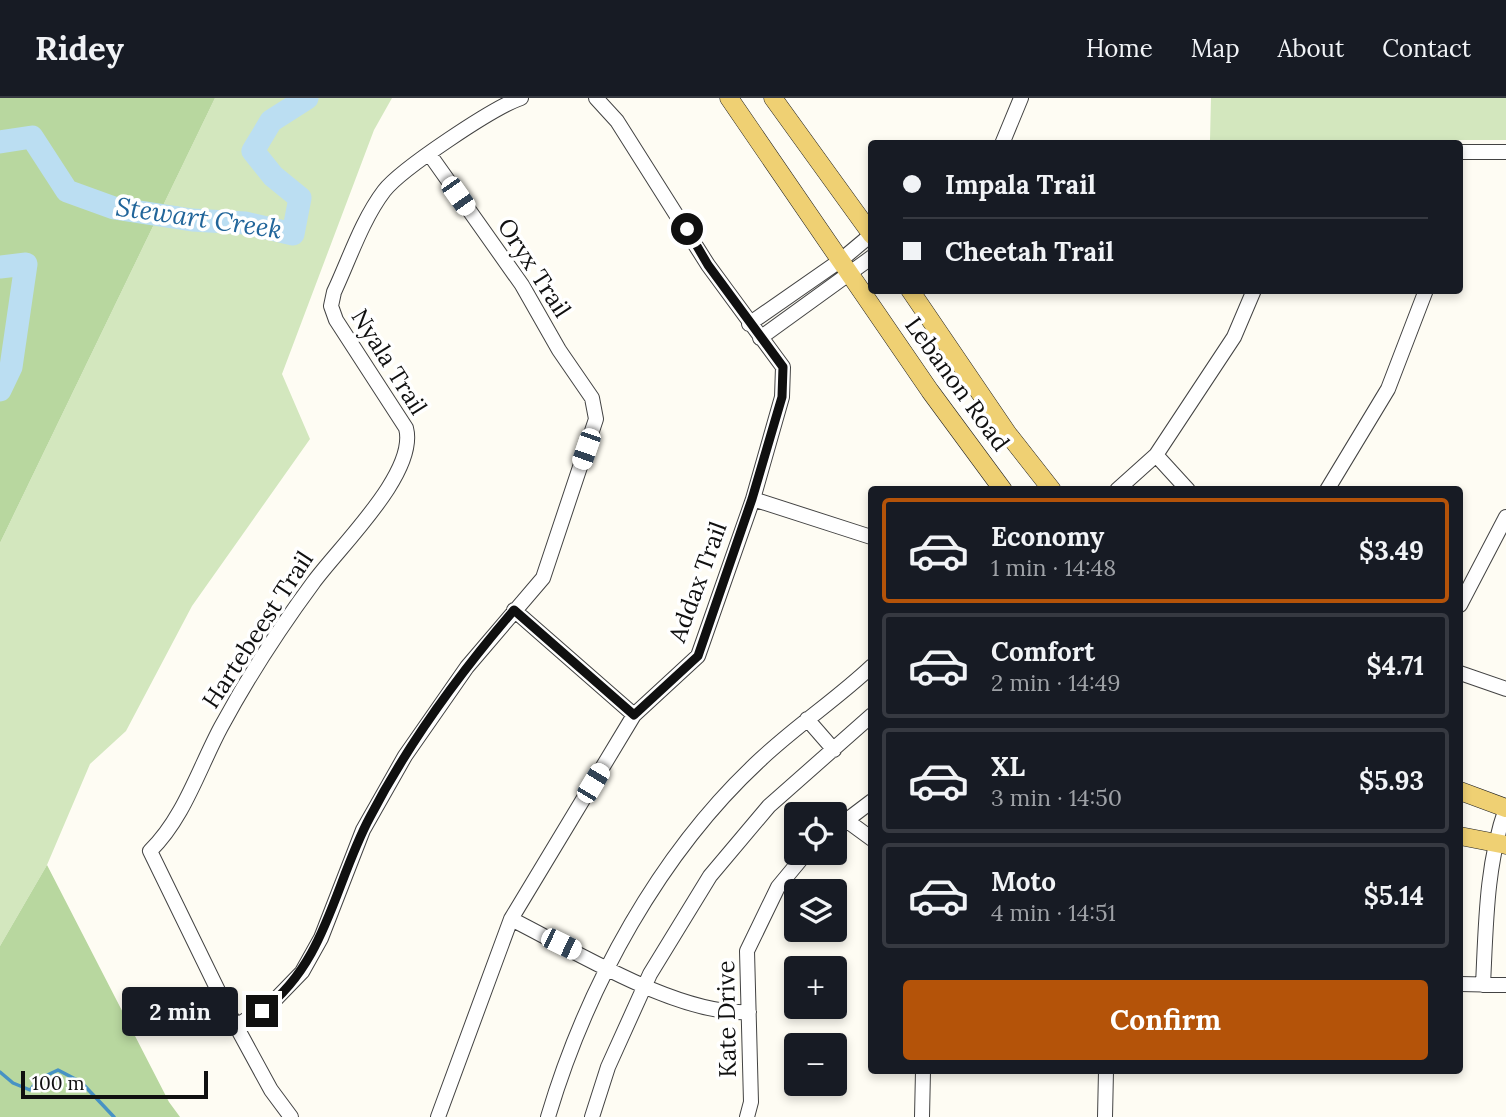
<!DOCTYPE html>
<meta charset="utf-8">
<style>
:root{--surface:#171b24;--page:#20242c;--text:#f1f3f6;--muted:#9ea1a6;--line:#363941;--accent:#b45309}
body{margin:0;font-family:Lora,serif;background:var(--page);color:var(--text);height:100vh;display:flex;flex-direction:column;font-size:26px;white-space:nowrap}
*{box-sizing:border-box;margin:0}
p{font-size:23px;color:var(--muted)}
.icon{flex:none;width:38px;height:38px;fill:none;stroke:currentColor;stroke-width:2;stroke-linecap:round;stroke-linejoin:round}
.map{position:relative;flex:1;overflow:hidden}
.side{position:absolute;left:868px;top:388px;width:595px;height:588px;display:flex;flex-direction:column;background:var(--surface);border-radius:7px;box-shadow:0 4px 10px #0003}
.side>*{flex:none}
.top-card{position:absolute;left:868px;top:42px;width:595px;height:154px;border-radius:7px;box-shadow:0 4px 10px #0003;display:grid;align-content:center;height:154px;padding:0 35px;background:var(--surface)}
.controls{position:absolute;left:784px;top:704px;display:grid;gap:14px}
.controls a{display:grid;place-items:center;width:63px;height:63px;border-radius:7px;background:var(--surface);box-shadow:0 4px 10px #0003;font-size:35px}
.scale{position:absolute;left:21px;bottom:18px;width:187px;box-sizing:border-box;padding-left:7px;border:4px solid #101010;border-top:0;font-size:19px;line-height:24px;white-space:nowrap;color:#101010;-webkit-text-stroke:5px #fff;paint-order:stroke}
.end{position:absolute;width:32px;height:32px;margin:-16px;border:9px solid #101010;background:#fff;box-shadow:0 0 0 4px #fff}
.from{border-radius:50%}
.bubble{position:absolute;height:49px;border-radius:7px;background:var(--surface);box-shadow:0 4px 10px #0003;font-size:23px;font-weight:800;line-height:49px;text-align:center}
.car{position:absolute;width:21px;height:42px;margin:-21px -10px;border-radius:9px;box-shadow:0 0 5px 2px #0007;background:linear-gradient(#fff 24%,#345 0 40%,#fff 0 76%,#345 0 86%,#fff 0)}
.top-card b{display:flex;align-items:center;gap:24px;height:66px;font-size:26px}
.top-card b+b{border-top:2px solid var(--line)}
.top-card i{width:18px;height:18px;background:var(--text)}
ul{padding:12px 0 0;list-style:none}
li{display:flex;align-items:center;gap:21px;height:105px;margin:0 14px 10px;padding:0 21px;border:4px solid var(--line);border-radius:7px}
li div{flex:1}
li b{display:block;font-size:26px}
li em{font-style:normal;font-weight:800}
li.selected{border-color:var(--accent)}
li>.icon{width:63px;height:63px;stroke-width:1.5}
.primary-button{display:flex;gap:14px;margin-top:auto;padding:14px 35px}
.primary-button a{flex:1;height:80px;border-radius:7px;background:var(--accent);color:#fff;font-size:28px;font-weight:800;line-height:80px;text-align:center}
header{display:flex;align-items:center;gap:42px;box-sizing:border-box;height:98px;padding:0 35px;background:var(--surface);border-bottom:2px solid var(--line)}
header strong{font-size:33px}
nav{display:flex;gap:38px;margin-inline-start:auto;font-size:24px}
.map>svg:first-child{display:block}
.green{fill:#d3e7be}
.forest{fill:#b8d79f}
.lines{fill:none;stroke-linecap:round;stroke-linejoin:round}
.stream{stroke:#4792c4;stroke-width:3.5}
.river{stroke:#bbdef2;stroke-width:23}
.minor-casing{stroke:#434343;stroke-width:16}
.major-casing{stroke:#212121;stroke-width:19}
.minor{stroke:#fff;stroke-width:14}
.major{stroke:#efd073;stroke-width:18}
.route{stroke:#101010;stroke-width:9}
.labels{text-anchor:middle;stroke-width:7;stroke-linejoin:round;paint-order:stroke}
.street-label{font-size:24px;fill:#101010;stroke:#fff}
.water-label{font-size:26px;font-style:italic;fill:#21659a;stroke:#fff}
</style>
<header>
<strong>Ridey</strong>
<nav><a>Home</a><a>Map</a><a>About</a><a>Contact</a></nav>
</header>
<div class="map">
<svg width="1506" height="1019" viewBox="0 0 1506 1019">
<rect width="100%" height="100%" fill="#fefcf3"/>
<path class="green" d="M215,0h177l-18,32 -92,244 28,65 -118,167 -66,125 -36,33 -43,101 -47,81v-403z
M1211,0h295v42h-296z"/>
<path class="forest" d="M0,0h215l-215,445z
M47,767l122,237 11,15h-180v-171z"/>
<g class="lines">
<path class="stream" d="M0,974l13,11 17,7 9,-11 19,-9 23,12 33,35"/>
<path class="river" d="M0,44l32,-5 35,54 47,17 78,12 53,3 48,11 7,-36 -27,-22 -20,-25 18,-30 36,-23
M0,169l26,-3 -15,103 -11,23"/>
<g class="minor-casing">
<path id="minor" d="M1002,46l19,-46
M1460,54h46
M749,226l92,-64 31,-26
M760,240l112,-81
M1156,357l32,35
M1117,392l39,-35 78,-118 20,-47
M1327,392l61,-101 38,-99
M753,401l118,38
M1460,507l46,-88
M514,512l120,105
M1460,575l46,16
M807,621l27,31
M846,722l26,19
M835,731l37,-28
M511,821c64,32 168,97 238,93
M1460,886l46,1
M1483,887c3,-61 3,-120 23,-177
M236,928l35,-22 31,-32 19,-34 42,-108 42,-74 62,-89 76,-89 53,-159 -4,-21 -33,-48 -37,-65 -92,-130
M291,1019l-20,-27 -42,-77 -79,-162c34,-33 49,-83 71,-124 27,-50 58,-98 92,-144 26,-36 105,-110 93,-155l-70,-108 -5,-14 3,-14c15,-32 28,-72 50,-101 17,-22 110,-84 137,-93
M438,1019l73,-198 123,-204 64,-59 55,-157 29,-102 1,-30 -75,-102 -91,-144 -21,-23
M548,1019c39,-131 112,-265 213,-358 35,-33 76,-60 111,-93
M592,1019l16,-50 42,-93 60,-98 59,-70 103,-91
M747,1019l4,-15 -4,-151 31,-64 29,-35
M922,1019l1,-46
M1105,1019l1,-46"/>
</g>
<g class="major-casing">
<path id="major" d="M729,0l201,293 73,99
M773,0l99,137
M910,192l98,144 44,56
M1460,693l46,17
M1460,738l46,9"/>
</g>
<use href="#minor" class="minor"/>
<use href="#major" class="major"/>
</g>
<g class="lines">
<path class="route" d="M262,913c65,-49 72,-127 108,-194 39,-75 89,-143 144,-207l120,105 64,-59 54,-157 30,-102 1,-30 -75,-102 -21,-36"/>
</g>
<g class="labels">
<g class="street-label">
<text transform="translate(534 170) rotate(57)" y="8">Oryx Trail</text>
<text transform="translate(389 264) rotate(58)" y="8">Nyala Trail</text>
<text transform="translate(957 286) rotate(54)" y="8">Lebanon Road</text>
<text transform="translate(698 484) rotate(-70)" y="8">Addax Trail</text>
<text transform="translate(258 532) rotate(-57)" y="8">Hartebeest Trail</text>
<text transform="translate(727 921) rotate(-91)" y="8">Kate Drive</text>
</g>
<g class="water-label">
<text transform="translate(199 120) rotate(8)" y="9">Stewart Creek</text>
</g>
</g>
</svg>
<div class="controls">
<a><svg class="icon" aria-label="locate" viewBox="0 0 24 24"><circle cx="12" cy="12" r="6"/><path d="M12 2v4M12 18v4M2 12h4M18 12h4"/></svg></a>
<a><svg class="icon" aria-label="layers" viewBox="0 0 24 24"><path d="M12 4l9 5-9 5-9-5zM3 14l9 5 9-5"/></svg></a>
<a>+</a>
<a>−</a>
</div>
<div class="scale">100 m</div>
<i class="end from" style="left:687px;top:131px"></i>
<i class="end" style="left:262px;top:913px"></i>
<div class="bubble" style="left:122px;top:889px;width:116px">2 min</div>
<i class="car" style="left:458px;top:98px;rotate:145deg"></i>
<i class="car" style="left:586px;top:351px;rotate:199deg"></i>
<i class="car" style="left:593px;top:685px;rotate:31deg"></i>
<i class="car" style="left:561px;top:846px;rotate:116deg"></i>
<div class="top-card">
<b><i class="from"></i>Impala Trail</b>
<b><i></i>Cheetah Trail</b>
</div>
<section class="side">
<ul>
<li class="selected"><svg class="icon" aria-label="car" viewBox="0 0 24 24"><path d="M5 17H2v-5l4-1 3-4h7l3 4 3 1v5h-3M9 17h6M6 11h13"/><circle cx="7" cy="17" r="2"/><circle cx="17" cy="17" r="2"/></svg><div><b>Economy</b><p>1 min · 14:48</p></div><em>$3.49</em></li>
<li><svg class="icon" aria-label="car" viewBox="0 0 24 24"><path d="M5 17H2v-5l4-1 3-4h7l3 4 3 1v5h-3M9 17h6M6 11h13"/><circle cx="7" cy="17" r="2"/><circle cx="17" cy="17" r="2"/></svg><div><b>Comfort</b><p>2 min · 14:49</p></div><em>$4.71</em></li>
<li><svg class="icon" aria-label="car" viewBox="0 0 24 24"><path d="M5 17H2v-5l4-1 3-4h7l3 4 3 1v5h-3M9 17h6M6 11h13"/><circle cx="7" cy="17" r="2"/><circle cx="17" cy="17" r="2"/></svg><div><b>XL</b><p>3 min · 14:50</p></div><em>$5.93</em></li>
<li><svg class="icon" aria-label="car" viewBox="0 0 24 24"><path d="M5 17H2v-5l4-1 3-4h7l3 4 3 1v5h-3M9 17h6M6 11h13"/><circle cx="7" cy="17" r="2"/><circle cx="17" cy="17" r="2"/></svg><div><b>Moto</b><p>4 min · 14:51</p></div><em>$5.14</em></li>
</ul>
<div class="primary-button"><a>Confirm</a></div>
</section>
</div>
